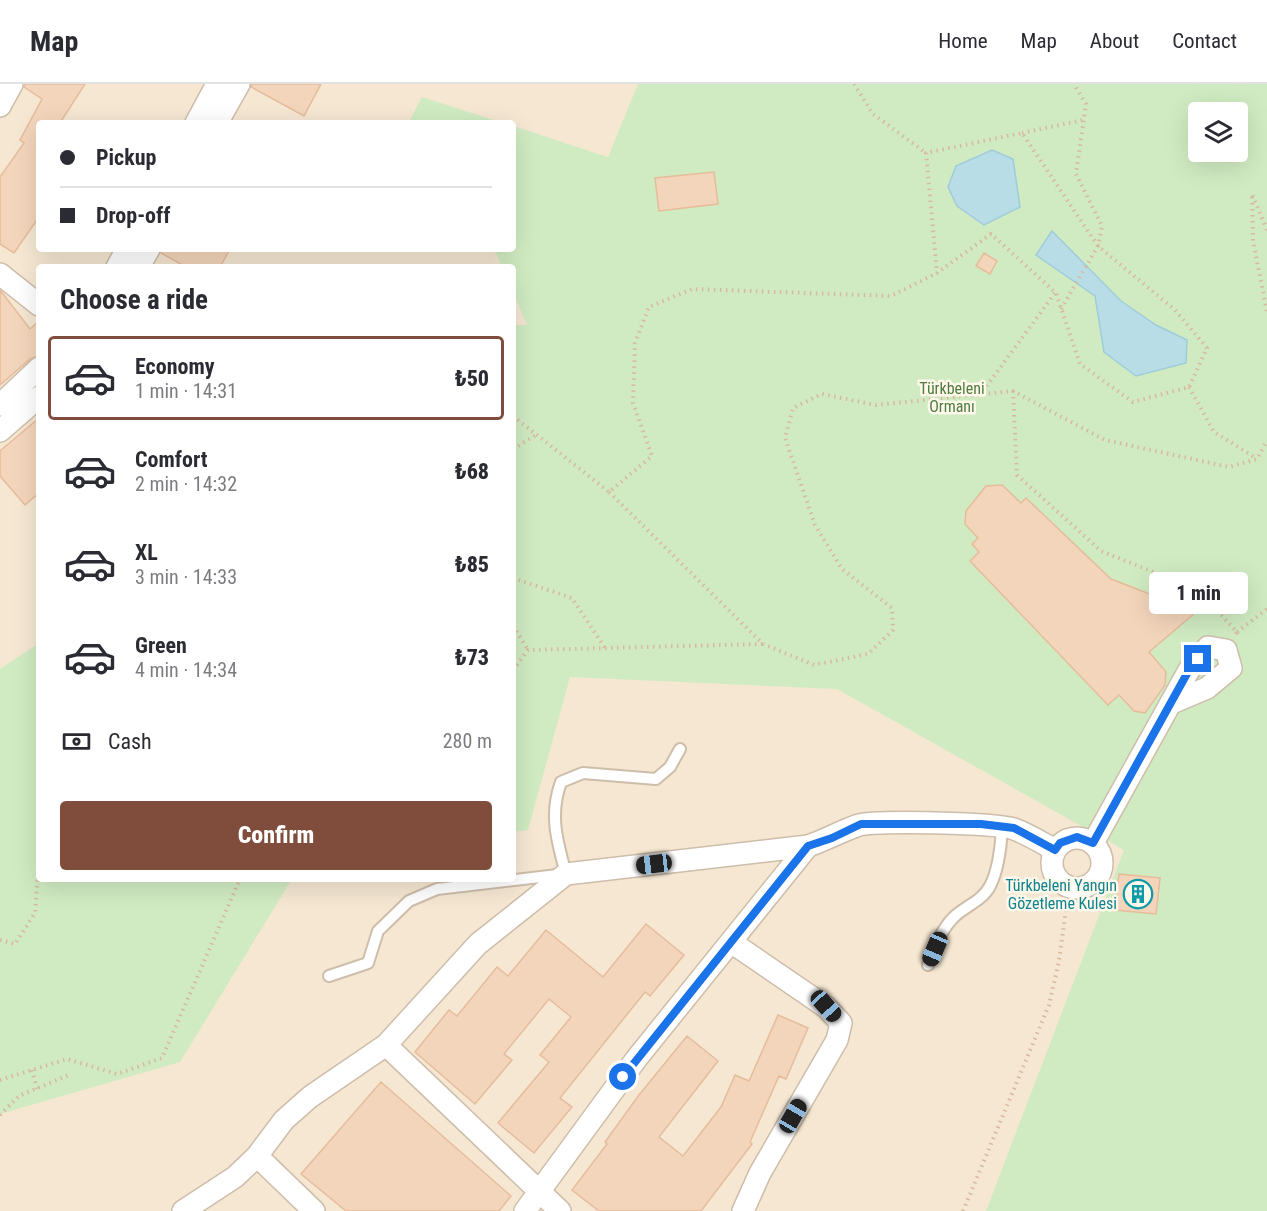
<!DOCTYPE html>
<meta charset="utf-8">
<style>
:root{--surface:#fff;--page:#f7f7f7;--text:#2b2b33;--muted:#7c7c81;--line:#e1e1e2;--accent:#804c3c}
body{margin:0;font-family:"Roboto Condensed",sans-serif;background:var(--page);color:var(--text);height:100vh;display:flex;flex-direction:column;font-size:22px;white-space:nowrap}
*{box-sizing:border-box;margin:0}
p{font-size:20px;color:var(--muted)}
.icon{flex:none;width:33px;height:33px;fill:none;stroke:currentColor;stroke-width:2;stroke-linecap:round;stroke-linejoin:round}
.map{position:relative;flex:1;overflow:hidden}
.drawer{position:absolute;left:36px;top:180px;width:480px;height:618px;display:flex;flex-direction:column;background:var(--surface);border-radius:6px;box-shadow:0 6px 24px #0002}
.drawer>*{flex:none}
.top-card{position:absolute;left:36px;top:36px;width:480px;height:132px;border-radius:6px;box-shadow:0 6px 24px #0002;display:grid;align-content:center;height:132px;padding:0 24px;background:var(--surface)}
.tools{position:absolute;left:1188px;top:18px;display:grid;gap:12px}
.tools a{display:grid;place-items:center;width:60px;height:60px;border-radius:6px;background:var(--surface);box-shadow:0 6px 24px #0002;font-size:30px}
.end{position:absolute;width:27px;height:27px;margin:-14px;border:8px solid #1a73e8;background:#fff;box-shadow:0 0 0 3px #fff}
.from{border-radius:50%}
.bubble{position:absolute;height:42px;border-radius:6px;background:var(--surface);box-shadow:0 6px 24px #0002;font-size:20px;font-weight:800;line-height:42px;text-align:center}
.car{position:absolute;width:18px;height:36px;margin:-18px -9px;border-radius:8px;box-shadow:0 0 4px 2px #0007;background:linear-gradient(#222 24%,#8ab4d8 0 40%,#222 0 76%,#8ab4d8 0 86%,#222 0)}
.top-card b{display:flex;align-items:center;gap:21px;height:57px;font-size:22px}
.top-card b+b{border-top:2px solid var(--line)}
.top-card i{width:15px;height:15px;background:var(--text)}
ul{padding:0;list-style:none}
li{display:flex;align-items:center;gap:18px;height:84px;margin:0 12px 9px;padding:0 12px;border:3px solid transparent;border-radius:6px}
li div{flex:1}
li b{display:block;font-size:22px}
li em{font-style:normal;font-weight:800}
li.on{border-color:var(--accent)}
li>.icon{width:54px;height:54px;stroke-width:1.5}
h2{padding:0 24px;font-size:27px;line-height:72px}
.pay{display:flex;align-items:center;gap:15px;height:66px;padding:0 24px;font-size:22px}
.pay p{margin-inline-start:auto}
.primary-button{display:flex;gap:12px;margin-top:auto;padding:12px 24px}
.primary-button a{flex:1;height:69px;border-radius:6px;background:var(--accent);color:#fff;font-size:24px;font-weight:800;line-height:69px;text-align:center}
header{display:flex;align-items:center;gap:36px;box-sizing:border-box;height:84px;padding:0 30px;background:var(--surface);border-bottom:2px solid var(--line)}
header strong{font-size:28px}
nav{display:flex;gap:33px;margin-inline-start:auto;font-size:21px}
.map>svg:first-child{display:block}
.residential{fill:#f5e7d2;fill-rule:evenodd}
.green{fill:#d0ebc2;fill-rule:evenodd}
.water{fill:#b8dde7;stroke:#9eccd9;stroke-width:1.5}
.building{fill:#f3d5bb;stroke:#e6bc9b;stroke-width:1.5}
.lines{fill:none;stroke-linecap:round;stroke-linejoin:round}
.lane-casing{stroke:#cebdaa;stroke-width:14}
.street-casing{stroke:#cebdaa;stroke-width:24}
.path{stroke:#d8b89e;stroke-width:4;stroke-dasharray:1.5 4.5;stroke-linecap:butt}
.lane{stroke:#fff;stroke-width:10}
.street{stroke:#fff;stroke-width:21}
.route{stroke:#1a73e8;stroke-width:8}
.labels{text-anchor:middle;stroke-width:5;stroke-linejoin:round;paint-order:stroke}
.park-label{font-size:16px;fill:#4e7c41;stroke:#fff8eb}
.culture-label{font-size:16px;fill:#0d838f;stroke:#fff8eb;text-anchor:end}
</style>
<header>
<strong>Map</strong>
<nav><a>Home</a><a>Map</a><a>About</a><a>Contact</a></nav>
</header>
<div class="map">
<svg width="1267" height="1127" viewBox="0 0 1267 1127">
<rect width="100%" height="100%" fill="#fdf5e4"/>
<path class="residential" d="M0,0h1267v1127h-1267zM1198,28h40v40h-40zM39,39h474v126h-474zM39,183h474v612h-474z"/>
<path class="green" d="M638,0h629v1127h-281l138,-361 -287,-161 -267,-12 -42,153 -15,2v-507h14l-14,-33v-25h-11l-8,-18h19v-123l95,31zM1198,28h40v40h-40z
M422,13l81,26h-95z
M39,559v236h253l-112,183 -180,52v-445z"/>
<path class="water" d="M992,66l21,9 7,48 -36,18 -27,-19 -9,-19 8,-21z
M1052,147l69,70 35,24 31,15 -1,23 -50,13 -32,-24 -9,-56 -59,-41z"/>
<path class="building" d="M25,0h60l-25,39h-21v94l-25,36 -14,-9v-67l24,-34 -4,-3 22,-41 -18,-12z
M252,0h69l-17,32 -53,-29z
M714,88l4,32 -59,7 -4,-33z
M162,165h68l-10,18h-34l-25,-14z
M984,169l13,8 -7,13 -14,-8z
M0,206l30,39 9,-8v35l-9,3 -30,26z
M39,334v75l-14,12 -25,-29v-25z
M1002,401l19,18 5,-5 85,81 85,33 -47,40 17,20 -1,13 -20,28 -11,-2 -15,-16 -11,10 -138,-144 9,-9 -7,-8 6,-6 -13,-14 1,-13 20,-25z
M1119,790l41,4 -4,36 -41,-4z
M646,840l38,31 -34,41 -5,-4 -85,106 12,9 -38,46 -36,-30 51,-61 -9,-7 31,-38 -22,-18 -45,55 8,6 -37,44 -60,-52 34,-42 8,6 40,-49 11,9 38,-46 57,47z
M778,931l30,13 -22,51 -7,-3 -29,66 2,2 -51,67h-102l-27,-21 35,-46 -2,-2 34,-47 48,-59 31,25 -59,76 24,19 38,-49 14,-32 14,6z
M381,998l130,114 -12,15h-153l-45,-37z"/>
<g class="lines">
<g class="lane-casing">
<path id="lane" d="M928,881c7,-17 13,-36 27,-49 11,-10 28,-16 35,-30 9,-17 11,-40 12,-59
M329,892l39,-13 10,-32 31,-30 28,-12 129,-15c-9,-33 -17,-59 -5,-92l22,-9 73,6 14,-12 10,-18"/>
</g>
<g class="street-casing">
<path id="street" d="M0,22l12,-22
M196,39l21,-39
M217,39l22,-39
M117,183l10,-18
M139,183l10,-18
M0,190l39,31
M0,321l39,-37
M0,347l39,-34
M1052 779a25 25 0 1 1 50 0a25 25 0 1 1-50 0Z
M1093,759l96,-173 19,-23 18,3 5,18 -24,20 -33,14
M731,858l95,65 15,16 -4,17 -77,133 -17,38
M386,961l174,166
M257,1072l57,55
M183,1127l52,-34 22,-21 27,-36 26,-23 76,-52 92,-101 88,-70 242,-28c18,-6 33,-15 51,-21 14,-5 139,-2 155,4 14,5 28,14 41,21
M525,1127l112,-153 171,-212"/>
</g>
<path class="path" d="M854,0l19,30 53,39
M1022,49l61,-13
M1267,146l-15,-36 1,47 14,71
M1061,225l37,-63 4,-20 -26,-52 10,-70 -12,-20
M1189,303l25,45 42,26
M983,307l72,-98
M1013,307l4,84 84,76 97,39 39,42 -1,2
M513,332l96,76 43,-36 -19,-53 2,-60 14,-36 43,-18 199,7 46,-23 54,-39 65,59 24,71 53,38 56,-15 18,-39 -32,-38 -77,-64 -76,-113 -96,20 11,120
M513,365l23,-14
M609,408l154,152 51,21 54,-11 25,-24 -1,-22 -50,-39 -27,-44 -30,-87 8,-30 29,-14 54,11 137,-14 92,49 124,27 28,-8 10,-18
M513,494l59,20 33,50
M513,542l15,24
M1237,548l30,-23
M513,586l15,-20 235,-6
M0,856l15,4 20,-31 4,-54
M32,986l5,19
M0,996l67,-21 50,15 45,-16 78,-179
M0,1031l19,-19 52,-22
M963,1127l86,-206 10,-44 10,-74"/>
<use href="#lane" class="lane"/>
<use href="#street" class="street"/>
</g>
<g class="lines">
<path class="route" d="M623,993l185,-231 24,-8 29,-14h120l33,4 41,22 5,-7 17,-6 16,6 96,-173 9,-11"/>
</g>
<defs>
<g id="building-ring" transform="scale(1.5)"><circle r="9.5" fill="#fff8eb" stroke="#0f9aa8" stroke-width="1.5"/><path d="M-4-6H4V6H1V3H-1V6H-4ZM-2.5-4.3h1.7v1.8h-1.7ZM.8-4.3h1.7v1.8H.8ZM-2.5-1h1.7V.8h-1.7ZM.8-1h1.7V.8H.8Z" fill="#0f9aa8"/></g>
</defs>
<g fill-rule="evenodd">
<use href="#building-ring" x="1138" y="810"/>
</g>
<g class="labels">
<g class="park-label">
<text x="952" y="310">Türkbeleni<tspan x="952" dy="18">Ormanı</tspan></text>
</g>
<g class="culture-label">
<text x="1117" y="807">Türkbeleni Yangın<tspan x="1117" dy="18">Gözetleme Kulesi</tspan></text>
</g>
</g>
</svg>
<div class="tools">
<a><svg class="icon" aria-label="layers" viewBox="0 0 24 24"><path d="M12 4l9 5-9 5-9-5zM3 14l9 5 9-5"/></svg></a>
</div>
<i class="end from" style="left:623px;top:993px"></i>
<i class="end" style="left:1198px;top:575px"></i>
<div class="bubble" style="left:1149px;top:488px;width:99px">1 min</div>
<i class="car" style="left:654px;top:780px;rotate:263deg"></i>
<i class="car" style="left:935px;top:865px;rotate:203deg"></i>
<i class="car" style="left:826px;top:922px;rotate:138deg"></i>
<i class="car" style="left:793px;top:1032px;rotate:30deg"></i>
<div class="top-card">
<b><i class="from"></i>Pickup</b>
<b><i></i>Drop-off</b>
</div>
<section class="drawer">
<h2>Choose a ride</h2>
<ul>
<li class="on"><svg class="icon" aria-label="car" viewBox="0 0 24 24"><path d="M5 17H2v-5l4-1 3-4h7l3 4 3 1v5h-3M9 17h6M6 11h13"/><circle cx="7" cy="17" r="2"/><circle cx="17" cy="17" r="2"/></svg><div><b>Economy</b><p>1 min · 14:31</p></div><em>₺50</em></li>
<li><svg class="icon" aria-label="car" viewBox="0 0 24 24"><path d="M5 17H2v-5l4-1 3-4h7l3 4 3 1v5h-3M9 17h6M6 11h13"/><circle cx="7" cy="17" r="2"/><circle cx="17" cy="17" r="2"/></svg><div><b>Comfort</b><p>2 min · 14:32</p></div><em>₺68</em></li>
<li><svg class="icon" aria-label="car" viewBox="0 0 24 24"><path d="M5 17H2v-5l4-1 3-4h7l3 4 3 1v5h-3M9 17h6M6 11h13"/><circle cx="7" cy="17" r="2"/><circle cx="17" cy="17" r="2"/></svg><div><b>XL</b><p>3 min · 14:33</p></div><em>₺85</em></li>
<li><svg class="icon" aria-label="car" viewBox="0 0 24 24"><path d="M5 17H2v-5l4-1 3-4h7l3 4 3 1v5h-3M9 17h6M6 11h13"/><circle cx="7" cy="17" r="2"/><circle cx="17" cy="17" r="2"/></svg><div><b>Green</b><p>4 min · 14:34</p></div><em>₺73</em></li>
</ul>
<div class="pay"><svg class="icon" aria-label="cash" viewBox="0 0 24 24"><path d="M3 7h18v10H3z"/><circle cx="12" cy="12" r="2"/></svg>Cash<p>280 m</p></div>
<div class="primary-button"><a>Confirm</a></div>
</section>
</div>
